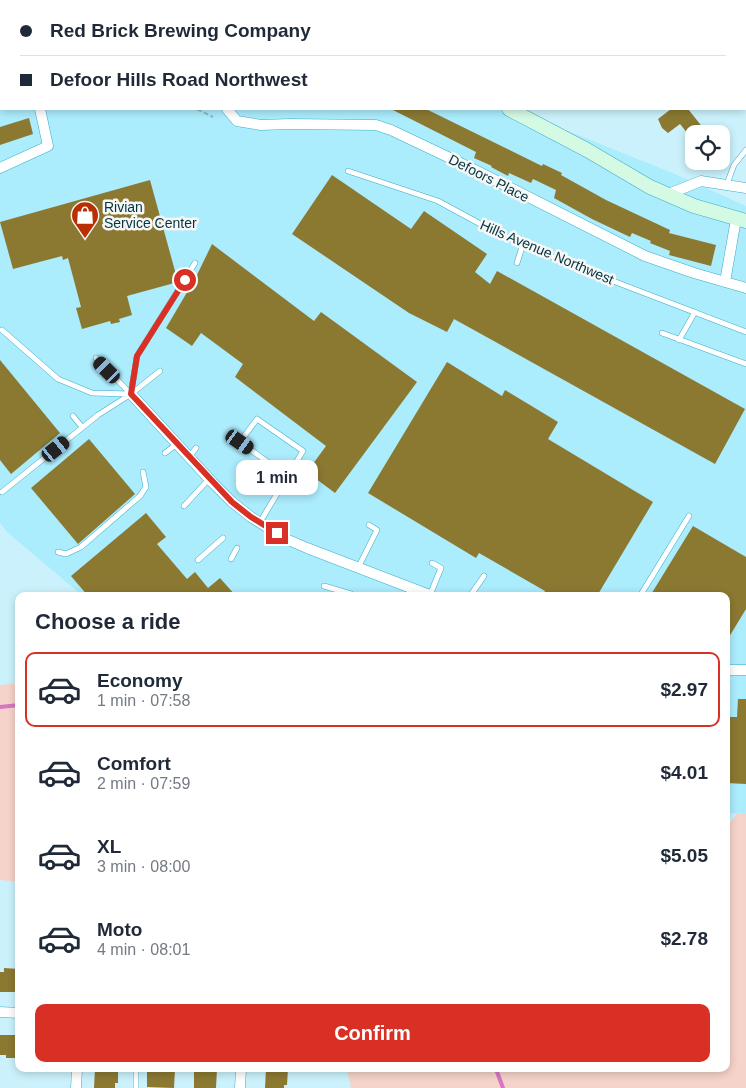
<!DOCTYPE html>
<meta charset="utf-8">
<style>
:root{--surface:#fff;--page:#f6f6f7;--text:#1f2937;--muted:#747a83;--line:#e0e1e3;--accent:#d93025}
body{margin:0;font-family:Helvetica,sans-serif;background:var(--page);color:var(--text);height:100vh;display:flex;flex-direction:column;font-size:19px;white-space:nowrap}
*{box-sizing:border-box;margin:0}
p{font-size:16px;color:var(--muted)}
.icon{flex:none;width:28px;height:28px;fill:none;stroke:currentColor;stroke-width:2;stroke-linecap:round;stroke-linejoin:round}
.map{position:relative;flex:1;overflow:hidden}
.sheet{position:absolute;left:15px;top:592px;width:715px;height:480px;display:flex;flex-direction:column;background:var(--surface);border-radius:10px;box-shadow:0 2px 8px #0003}
.sheet>*{flex:none}
.hud{position:absolute;left:0px;top:0px;width:746px;height:110px;box-shadow:0 2px 8px #0003;display:grid;align-content:center;height:110px;padding:0 20px;background:var(--surface)}
.tools{position:absolute;left:685px;top:125px;display:grid;gap:10px}
.tools a{display:grid;place-items:center;width:45px;height:45px;border-radius:10px;background:var(--surface);box-shadow:0 2px 8px #0003;font-size:25px}
.end{position:absolute;width:22px;height:22px;margin:-11px;border:6px solid #d93025;background:#fff;box-shadow:0 0 0 2px #fff}
.from{border-radius:50%}
.bubble{position:absolute;height:35px;border-radius:10px;background:var(--surface);box-shadow:0 2px 8px #0003;font-size:16px;font-weight:700;line-height:35px;text-align:center}
.car{position:absolute;width:15px;height:30px;margin:-15px -8px;border-radius:6px;box-shadow:0 0 4px 1px #0007;background:linear-gradient(#222 24%,#8ab4d8 0 40%,#222 0 76%,#8ab4d8 0 86%,#222 0)}
.hud b{display:flex;align-items:center;gap:18px;height:48px;font-size:19px}
.hud b+b{border-top:1px solid var(--line)}
.hud i{width:12px;height:12px;background:var(--text)}
ul{padding:0;list-style:none}
li{display:flex;align-items:center;gap:15px;height:75px;margin:0 10px 8px;padding:0 10px;border:2px solid transparent;border-radius:10px}
li div{flex:1}
li b{display:block;font-size:19px}
li em{font-style:normal;font-weight:700}
li.current{border-color:var(--accent)}
li>.icon{width:45px;height:45px;stroke-width:1.5}
h2{padding:0 20px;font-size:22px;line-height:60px}
.action{display:flex;gap:10px;margin-top:auto;padding:10px 20px}
.action a{flex:1;height:58px;border-radius:10px;background:var(--accent);color:#fff;font-size:20px;font-weight:700;line-height:58px;text-align:center}
.map>svg:first-child{display:block}
.built{fill:#abecfd}
.green{fill:#f6d3ca}
.lines{fill:none;stroke-linecap:round;stroke-linejoin:round}
.stream{stroke:#d776c4;stroke-width:4}
.building{fill:#8b7932}
.lane-casing{stroke:#3dadc6;stroke-width:6}
.street-casing{stroke:#3dadc6;stroke-width:11}
.secondary-casing{stroke:#3dadc6;stroke-width:15}
.path{stroke:#8db8c2;stroke-width:2;stroke-dasharray:5 2.5;stroke-linecap:butt}
.lane{stroke:#fff;stroke-width:5}
.street{stroke:#fff;stroke-width:10}
.secondary{stroke:#d4fae4;stroke-width:14}
.route{stroke:#d93025;stroke-width:6}
.labels{text-anchor:middle;stroke-width:5;stroke-linejoin:round;paint-order:stroke}
.street-label{font-size:14px;fill:#03353f;stroke:#f7f7f7}
.poi-label{font-size:14px;fill:#03353f;stroke:#f7f7f7;text-anchor:start}
</style>
<div class="map">
<svg width="746" height="1088" viewBox="0 0 746 1088">
<rect width="100%" height="100%" fill="#cbf2fc"/>
<path class="built" d="M0,95h1v14h512l162,65 71,32v608l-20,-1v-217h-643l-75,-63 -8,-10z"/>
<path class="green" d="M19,683v199l-19,-2v-195z
M737,814h9v274h-395l-4,-19h379v-241z"/>
<g class="lines">
<path class="stream" d="M0,707l19,-2
M496,1069l7,19"/>
</g>
<path class="building" d="M391,109h35l116,57 1,-2 19,9 -1,2 45,25 64,30 -1,3 47,12 -5,21 -42,-11 1,-4 -20,-8 1,-2 -19,-8 -2,4 -38,-18 -38,-21 2,-8 -23,-11 -2,4 -22,-10 -1,3 -17,-9 1,-1 -18,-8 2,-6z
M671,109h17l20,25h-20l-8,-10 -12,9 -6,-5 -4,-9z
M29,118l4,16 -33,11v-18z
M332,175l79,54 13,-18 63,43 -12,18 15,12 7,-13 248,138 -30,55 -261,-145 -7,13 -38,-19 -117,-79z
M150,180l28,102 -51,14 5,19 -13,4 1,3 -9,2 -1,-3 -28,8 -6,-21 5,-1 -13,-49 -5,2 -1,-4 -49,13 -13,-47z
M212,244l102,77 7,-9 96,70 -82,111 -28,-21 19,-26 -91,-69 8,-13 -42,-31 -9,13 -26,-18 30,-51z
M0,360l60,73 -49,41 -11,-14z
M447,362l55,34 3,-6 53,32 -10,17 105,63 -56,94h-55l3,-5 -66,-38 -3,5 -108,-65z
M89,439l46,55 -57,50 -47,-56z
M146,513l20,24 -9,7 30,35 8,-7 13,16 12,-10 16,18h-148l-17,-20z
M693,526l53,31v52l-20,33v-46h-76z
M738,699h8v85l-20,-1v-66h11z
M4,968l15,1v23h-19v-20h4z
M0,1035h19v23h-13v-3h-6z
M95,1069h23v14h-3v5h-21z
M149,1069h26l-1,19 -27,-1v-16z
M194,1069h23l-1,19h-22z
M266,1069h22l-1,16h-3v3h-19z"/>
<g class="lines">
<g class="lane-casing">
<path id="lane" d="M348,171l90,30 59,32 69,30 180,69
M727,184l7,-19 12,-15
M517,263l6,-19
M2,330l56,49 34,14 38,1
M662,333l84,31
M679,340l16,-28
M96,358l35,36
M131,393l6,-37 58,-93
M73,416l9,11
M165,453l12,-9
M189,457l7,-9
M2,492l96,-77 33,-21 29,-23
M184,506l25,-27
M260,522l43,-71 -46,-32 -17,23 47,34
M58,552l8,2 15,-7 59,-51 6,-9 -3,-15
M231,559l6,-11
M198,560l25,-22
M358,568l19,-38 -8,-5
M324,586l27,8
M430,595l11,-27 -9,-5
M470,596l14,-20
M640,596l49,-80
M136,1088v-19"/>
</g>
<g class="street-casing">
<path id="street" d="M89,0l1,1
M227,109l10,12 24,4 29,-1 86,1 15,5 82,39 172,87 49,17 52,15
M0,168l48,-22 -8,-37
M666,195l35,-14 45,7
M725,282l11,-63
M131,394l82,89 19,19 19,15 35,22 21,9 125,48
M726,670h20
M0,1012l19,1
M76,1088l1,-19
M240,1088l1,-19"/>
</g>
<g class="secondary-casing">
<path id="secondary" d="M0,96h1
M509,109l78,41 63,37 44,19 52,15"/>
</g>
<path class="path" d="M197,109l16,8"/>
<use href="#lane" class="lane"/>
<use href="#street" class="street"/>
<use href="#secondary" class="secondary"/>
</g>
<g class="lines">
<path class="route" d="M185,280l-48,76 -6,38 101,108 19,15 26,16"/>
</g>
<defs>
<g id="shop-pin" transform="scale(1.4375)"><path d="M0 17L-7.5 6A9.5 9.5 0 1 1 7.5 6Z" fill="#b92f02" stroke="#f7f7f7"/><path d="M-5-2.5h2.3a2.7 3.5 0 0 1 5.4 0H5L5.5 6h-11ZM-1.5-2.5h3a1.5 2.3 0 0 0-3 0Z" fill="#fff"/></g>
</defs>
<g fill-rule="evenodd">
<use href="#shop-pin" x="85" y="215"/>
</g>
<g class="labels">
<g class="street-label">
<text transform="translate(489 178) rotate(27)" y="5">Defoors Place</text>
<text transform="translate(547 252) rotate(23)" y="5">Hills Avenue Northwest</text>
</g>
<g class="poi-label">
<text x="104" y="212">Rivian<tspan x="104" dy="16">Service Center</tspan></text>
</g>
</g>
</svg>
<div class="tools">
<a><svg class="icon" aria-label="locate" viewBox="0 0 24 24"><circle cx="12" cy="12" r="6"/><path d="M12 2v4M12 18v4M2 12h4M18 12h4"/></svg></a>
</div>
<i class="end from" style="left:185px;top:280px"></i>
<i class="end" style="left:277px;top:533px"></i>
<div class="bubble" style="left:236px;top:460px;width:82px">1 min</div>
<i class="car" style="left:107px;top:370px;rotate:315deg"></i>
<i class="car" style="left:240px;top:442px;rotate:125deg"></i>
<i class="car" style="left:56px;top:449px;rotate:51deg"></i>
<div class="hud">
<b><i class="from"></i>Red Brick Brewing Company</b>
<b><i></i>Defoor Hills Road Northwest</b>
</div>
<section class="sheet">
<h2>Choose a ride</h2>
<ul>
<li class="current"><svg class="icon" aria-label="car" viewBox="0 0 24 24"><path d="M5 17H2v-5l4-1 3-4h7l3 4 3 1v5h-3M9 17h6M6 11h13"/><circle cx="7" cy="17" r="2"/><circle cx="17" cy="17" r="2"/></svg><div><b>Economy</b><p>1 min · 07:58</p></div><em>$2.97</em></li>
<li><svg class="icon" aria-label="car" viewBox="0 0 24 24"><path d="M5 17H2v-5l4-1 3-4h7l3 4 3 1v5h-3M9 17h6M6 11h13"/><circle cx="7" cy="17" r="2"/><circle cx="17" cy="17" r="2"/></svg><div><b>Comfort</b><p>2 min · 07:59</p></div><em>$4.01</em></li>
<li><svg class="icon" aria-label="car" viewBox="0 0 24 24"><path d="M5 17H2v-5l4-1 3-4h7l3 4 3 1v5h-3M9 17h6M6 11h13"/><circle cx="7" cy="17" r="2"/><circle cx="17" cy="17" r="2"/></svg><div><b>XL</b><p>3 min · 08:00</p></div><em>$5.05</em></li>
<li><svg class="icon" aria-label="car" viewBox="0 0 24 24"><path d="M5 17H2v-5l4-1 3-4h7l3 4 3 1v5h-3M9 17h6M6 11h13"/><circle cx="7" cy="17" r="2"/><circle cx="17" cy="17" r="2"/></svg><div><b>Moto</b><p>4 min · 08:01</p></div><em>$2.78</em></li>
</ul>
<div class="action"><a>Confirm</a></div>
</section>
</div>
